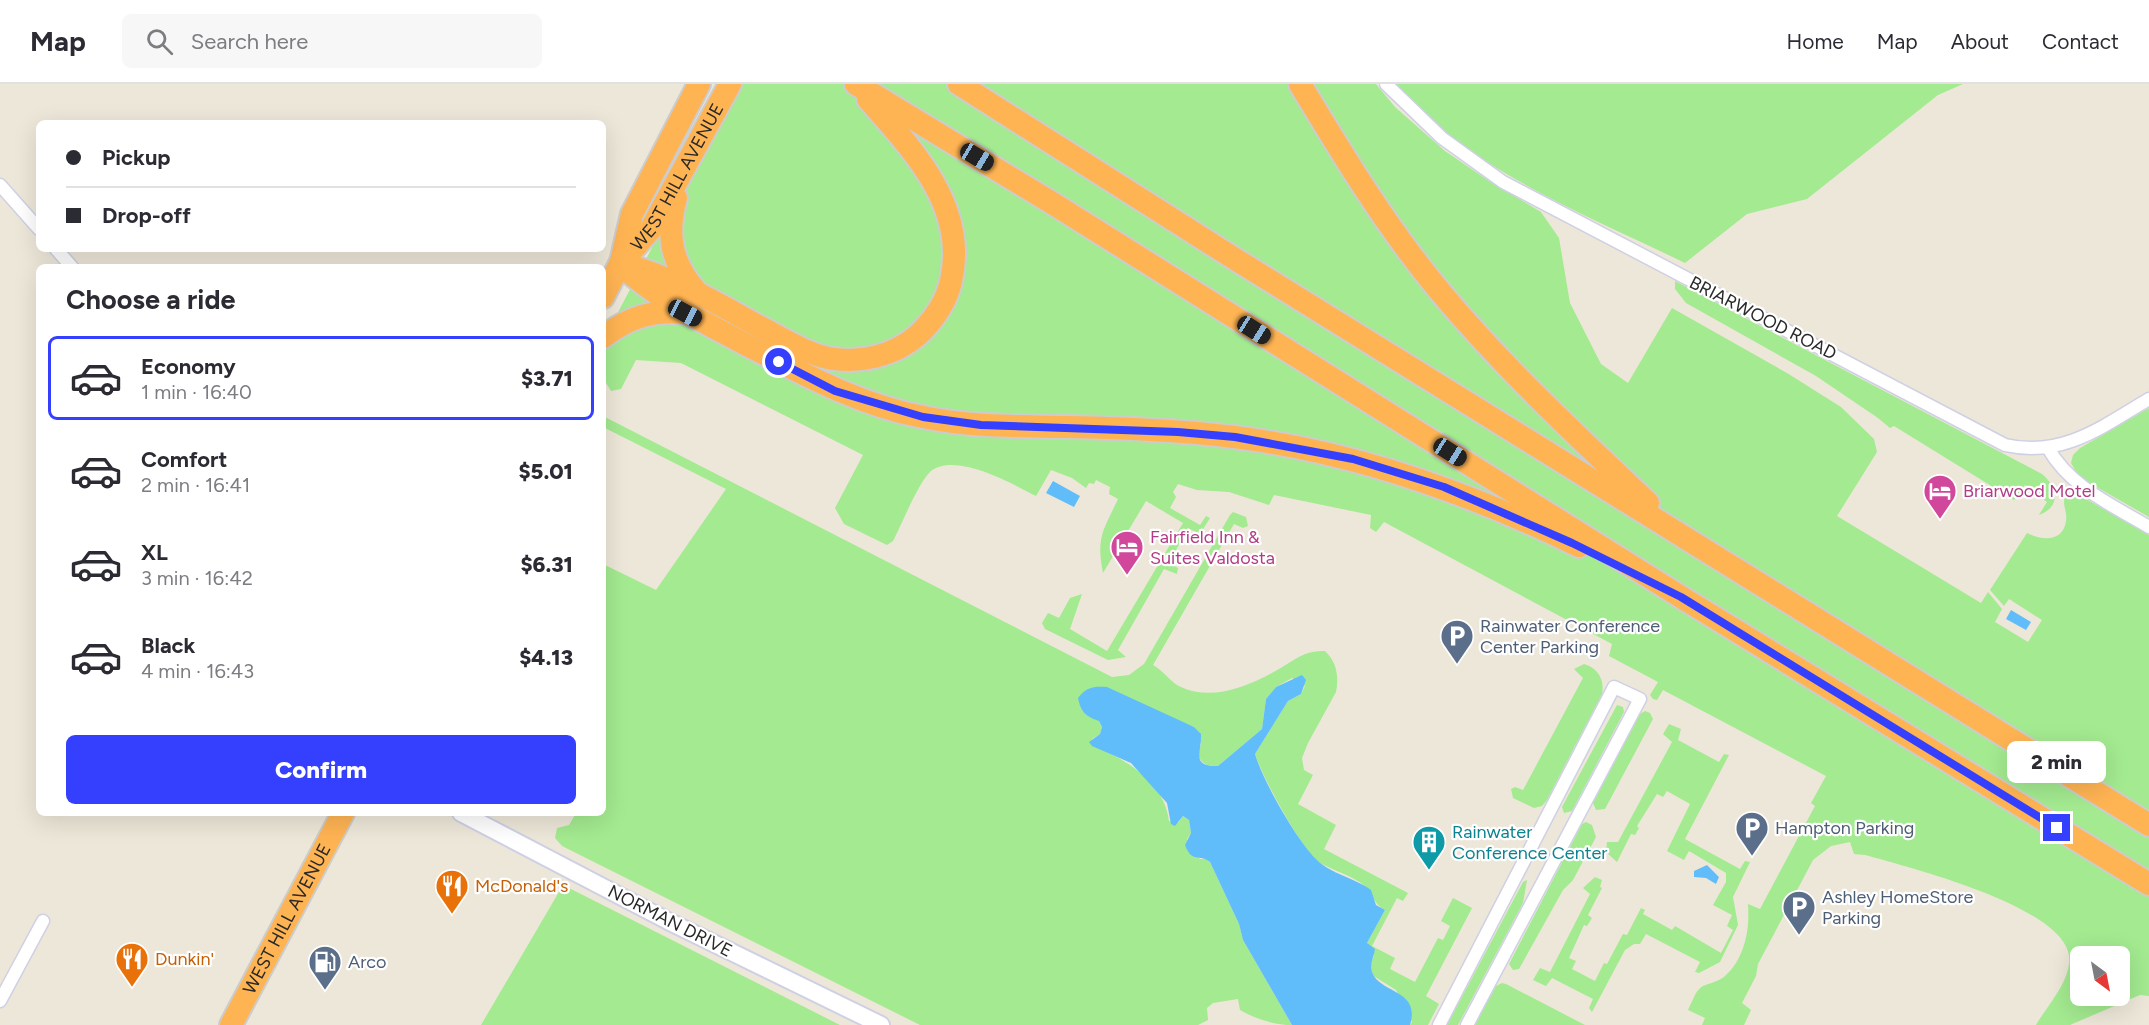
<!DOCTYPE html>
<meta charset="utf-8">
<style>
:root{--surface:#fff;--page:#f7f7f7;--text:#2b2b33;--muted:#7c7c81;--line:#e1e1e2;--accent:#3540ff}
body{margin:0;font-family:Figtree,sans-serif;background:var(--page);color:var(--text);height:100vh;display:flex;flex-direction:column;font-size:22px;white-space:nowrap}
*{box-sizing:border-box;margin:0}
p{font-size:20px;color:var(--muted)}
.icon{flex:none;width:33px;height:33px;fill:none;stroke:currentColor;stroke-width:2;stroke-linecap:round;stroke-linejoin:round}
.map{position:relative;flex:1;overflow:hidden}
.panel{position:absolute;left:36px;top:180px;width:570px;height:552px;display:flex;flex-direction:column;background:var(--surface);border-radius:9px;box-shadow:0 6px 24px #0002}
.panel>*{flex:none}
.banner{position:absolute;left:36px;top:36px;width:570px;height:132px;border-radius:9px;box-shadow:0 6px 24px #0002;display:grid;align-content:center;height:132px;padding:0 30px;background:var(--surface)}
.needle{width:39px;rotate:148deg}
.controls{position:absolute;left:2070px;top:862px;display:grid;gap:12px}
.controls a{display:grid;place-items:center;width:60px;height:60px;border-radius:9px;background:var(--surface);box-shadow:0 6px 24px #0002;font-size:30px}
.end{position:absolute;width:27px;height:27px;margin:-14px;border:8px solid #3540ff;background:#fff;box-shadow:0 0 0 3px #fff}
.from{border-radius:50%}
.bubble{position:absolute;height:42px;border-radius:9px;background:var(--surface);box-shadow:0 6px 24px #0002;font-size:20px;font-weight:800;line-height:42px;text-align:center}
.car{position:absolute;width:18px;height:36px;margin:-18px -9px;border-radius:8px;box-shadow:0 0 4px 2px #0007;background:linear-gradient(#222 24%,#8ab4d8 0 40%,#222 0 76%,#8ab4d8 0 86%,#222 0)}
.banner b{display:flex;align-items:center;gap:21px;height:57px;font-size:22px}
.banner b+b{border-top:2px solid var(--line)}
.banner i{width:15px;height:15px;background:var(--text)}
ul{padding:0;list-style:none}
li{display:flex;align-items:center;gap:18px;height:84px;margin:0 12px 9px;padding:0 18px;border:3px solid transparent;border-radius:9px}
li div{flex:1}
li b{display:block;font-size:22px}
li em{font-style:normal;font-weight:800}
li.on{border-color:var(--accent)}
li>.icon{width:54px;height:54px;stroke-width:1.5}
h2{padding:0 30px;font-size:27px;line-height:72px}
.primary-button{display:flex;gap:12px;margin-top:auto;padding:12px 30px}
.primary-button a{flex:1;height:69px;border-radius:9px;background:var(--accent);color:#fff;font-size:24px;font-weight:800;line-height:69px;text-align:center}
header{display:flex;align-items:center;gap:36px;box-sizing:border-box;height:84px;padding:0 30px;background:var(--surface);border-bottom:2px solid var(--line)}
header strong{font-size:28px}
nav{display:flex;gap:33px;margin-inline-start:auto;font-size:21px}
.search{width:420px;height:54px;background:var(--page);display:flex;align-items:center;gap:15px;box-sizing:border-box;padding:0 21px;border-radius:9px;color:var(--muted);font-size:22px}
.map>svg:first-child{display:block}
.green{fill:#a3ea90;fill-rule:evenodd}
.water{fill:#61bdfa}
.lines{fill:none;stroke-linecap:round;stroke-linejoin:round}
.street-casing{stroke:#cfd0e4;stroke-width:15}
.secondary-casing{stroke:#cfd0e4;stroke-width:20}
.highway-casing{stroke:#ccc;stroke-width:26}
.street{stroke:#fff;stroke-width:12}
.secondary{stroke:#fff;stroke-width:16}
.highway{stroke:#ffb453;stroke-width:22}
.route{stroke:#3540ff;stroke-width:8}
.labels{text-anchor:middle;stroke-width:4.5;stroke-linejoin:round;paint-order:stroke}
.street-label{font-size:18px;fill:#292929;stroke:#fff}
.hotel-label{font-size:18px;fill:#b23c85;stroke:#fff;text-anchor:start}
.service-label{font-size:18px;fill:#4e5e75;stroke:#fff;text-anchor:start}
.culture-label{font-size:18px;fill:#0d838f;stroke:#fff;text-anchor:start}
.food-label{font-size:18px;fill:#c56008;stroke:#fff;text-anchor:start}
</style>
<header>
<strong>Map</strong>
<div class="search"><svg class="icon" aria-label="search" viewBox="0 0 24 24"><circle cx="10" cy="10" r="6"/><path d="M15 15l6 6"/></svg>Search here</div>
<nav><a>Home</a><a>Map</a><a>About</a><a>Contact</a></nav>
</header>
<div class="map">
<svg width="2149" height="941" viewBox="0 0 2149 941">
<rect width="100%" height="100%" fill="#ede7d9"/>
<path class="green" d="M738,0h638l19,23 50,44 44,30 52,31 18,26 11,65 31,61 27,19 44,-75 115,65 54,34 33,32 3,13 -40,64 144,87 7,-11 14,17 -7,13 33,20 14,-22 -33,-21 -5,7 -14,-16 37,-57c14,7 36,10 39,-12 2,-10 -6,-18 1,-28l12,2 70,40v461l-9,-1 -70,30h-34c11,-19 36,-46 33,-69 -6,-50 -161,-89 -204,-101l-11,-1 -4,-12 -19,4 -18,14 -55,104 -2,12 -14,27 9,7 -7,15h-42l3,-7 -17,-8c4,-7 7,-20 15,-24 7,-3 14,-4 21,-9 21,-18 26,-48 24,-73l12,5 55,-103 -4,-3 15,-27 -163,-86 -6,10 -4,-1 -3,-4 8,-13 -49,-26 3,-12 -228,-122 -8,10 -6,-4 1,-13 -97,-20 -5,10 -40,-13 -32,-2 -19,-6 -5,8 3,5 -6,11 30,17 6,-9 4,2 -10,16 -12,-6 -19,35 9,5 -1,6 -13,-5 -46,81 8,7 -18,3 -63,-31 -3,-6 6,-10 11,5 11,-20 12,-4 -12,35 37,22 76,-128 -37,-22 -43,72c-7,-36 0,-42 15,-74l-9,-5 1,-7 -14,-7 -2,4 -5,-1 -3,5 -14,-10 -21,-8 -15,26c-23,-12 -80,-44 -105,-25 -12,10 -30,55 -38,70l-6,4 -43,-21 -9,-16 28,-53 -182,-92 -45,-3 -15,29 -10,2 -8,-13v-24l9,-14 3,-22zM2080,873h40v39h-40z
M1395,0h568l-25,11 -131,104 -60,15 -62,49c-98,-48 -218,-94 -290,-179z
M1675,197l367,193c16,13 19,33 -3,41l8,-13 -4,-3 1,-3 -19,-11 -11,15 -120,-74 -4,2 -12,-10 -62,-42 -130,-73 -11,-14z
M2149,324v109l-70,-40 -8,-14 2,-8 7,-7z
M603,332l509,261 17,-2 15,-11 86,-149 3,-3 13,5 2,9 -5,2 -9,-4 -81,141c11,6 18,18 28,22 32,15 70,-2 98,-18 17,-10 26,-19 46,-18 12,11 14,26 11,41l-28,51 -6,15 2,12 9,5 -15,29 38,21 -12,24 84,44 -5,8 -6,-3 -25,48 23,12 -5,11 25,13 23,-44 5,2 7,-14 -9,-5 12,-23 19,10 -46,88 13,8 -11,21h-18l2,-3 -16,-32 -24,-15 -2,-8 4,-12 -7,-12 18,-33c-12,-6 -12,-17 -20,-24 -13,-11 -32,-15 -46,-24 -18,-13 -57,-86 -64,-108l33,-53 13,-7 4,-8 -13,-8 -16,9 -10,12 -4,30 -44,37c-10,0 -16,-1 -20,-11l3,-11 -7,-17 -19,-7 -76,1 3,6 -2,7 -8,5v6c34,15 72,36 77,76l9,2 5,-7 6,4 2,13 -4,6 13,20h6l4,3 29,62 4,16 49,85c-18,0 -36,-6 -52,-15l-2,-11 -25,4 -6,5 1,12 -10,5h-278l-358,-179 -7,-8 2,-10 12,-3 7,-12h27v-249l53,26 70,-101 -123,-62z
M1584,580c14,4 21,16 18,30l-55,106 -5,6 -8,2 -21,-10 -2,-9 4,-2 8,3 60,-112 -9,-9z
M1617,621l6,2 1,5 -52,99 -8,2 -2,-6z
M1645,627l5,2 3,6 -48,90 -9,1 -3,-7 47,-89z
M1669,640l12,5 -3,11 41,22 5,-8 5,1 -44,84 55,30 5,-8 5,1 -17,35 5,28 -18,37 -21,11 -4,-1 5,-10 -54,-28 -6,10h-6l-9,6 -33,62 -3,-4 4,-9 -41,-21 -6,8 -13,-6 7,-12 10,4 40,-78 -7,-6 12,-11 7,3 -2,7 2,1 -14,27 4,3 -5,8 -3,-1 -15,33 7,3 -4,8 23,12 9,-18 3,1 16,-30 4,1 14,-27 4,2 -2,4 29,16 3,-4 46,27 12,-23 -6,-4 5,-11 -19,-10 13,-23v-9l-37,-22 -5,9 -17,-9 23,-47 -23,-13 -4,6 -6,-3 -20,32 2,2 -4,7 -4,-1 -14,28 -11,-10 1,-10h11l54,-100 -9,-8z
M1586,738l6,3 4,12 -23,43 -10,10 -44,79 -6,1 -4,-6 73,-140z
M1527,796l-4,23 -65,122h-11l76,-143z
M563,801l277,140h-359z
M1502,899l4,1 79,41h-110l21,-39z"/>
<path class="water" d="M1053,397l27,15 -6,11 -28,-14z
M2011,526l20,12 -5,8 -20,-11z
M1302,591l4,5 -5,14 -13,7 -33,53c8,27 41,85 61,105 11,12 35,19 49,27l6,4 5,15 9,5 -18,33 8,6c-1,8 -6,16 -3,23 8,22 49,17 38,53h-118l-49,-85 -4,-16 -29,-62c-11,-9 -18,2 -25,-17l6,-12 -2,-13 -6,-4 -8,10 -4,-2 -4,-21 -36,-40 -39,-17 -3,-4 11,-8 2,-7 -3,-6c-14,-5 -18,-9 -21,-23 8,-11 16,-12 29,-11l87,40 7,7c1,19 -11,32 17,32l44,-37 4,-30 10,-12z
M1707,781l12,12 -3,7 -10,-6 -12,-1v-6z"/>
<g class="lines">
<g class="street-casing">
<path id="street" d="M1386,0l56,54 61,44 502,263c57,13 97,-18 144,-46
M0,101l39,44
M56,165l16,18
M2048,364c22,39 64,57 101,79
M0,917l43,-80
M1439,941l175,-338 26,12 -173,326"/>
</g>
<g class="secondary-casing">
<path id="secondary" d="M461,729l207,108 213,104"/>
</g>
<g class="highway-casing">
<g id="highway">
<path d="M856,0l201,122 624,391 468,287"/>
<path d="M959,0l276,175 914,566"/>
<path d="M1300,0c44,73 88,146 143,211 63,75 134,141 205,208"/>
<path d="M676,114c-10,36 -5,64 19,92"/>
<path d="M621,178l11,-48 67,-130"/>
<path d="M620,180c38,36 83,58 129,82 56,29 111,59 174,71 47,10 95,9 143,10 56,1 113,3 168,10 122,15 236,56 345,109"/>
<path d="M622,180c50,12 94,39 140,64 21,11 43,25 66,30 31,6 66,-2 90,-23 15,-14 29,-34 33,-54 17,-74 -38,-131 -83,-182"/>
<path id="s1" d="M603,213l17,-33 31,-35 79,-145"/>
<path d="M603,253c26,-20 49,-27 82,-24"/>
<path id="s2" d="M231,941l112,-212"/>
</g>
</g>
<use href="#street" class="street"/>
<use href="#secondary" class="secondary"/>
<use href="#highway" class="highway"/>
</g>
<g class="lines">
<path class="route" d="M779,278l56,29 88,26 58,8 197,7 57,5 118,22 91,28 128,56 109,54 376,231"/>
</g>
<defs>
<g id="hotel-pin" transform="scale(1.725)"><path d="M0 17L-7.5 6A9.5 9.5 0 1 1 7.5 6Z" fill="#d1479c" stroke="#fff"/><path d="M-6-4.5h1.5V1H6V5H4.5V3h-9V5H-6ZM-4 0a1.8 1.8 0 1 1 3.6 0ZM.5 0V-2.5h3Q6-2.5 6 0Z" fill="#fff"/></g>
<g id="parking-pin" transform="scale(1.725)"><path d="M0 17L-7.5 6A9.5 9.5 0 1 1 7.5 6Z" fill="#5c6f8a" stroke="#fff"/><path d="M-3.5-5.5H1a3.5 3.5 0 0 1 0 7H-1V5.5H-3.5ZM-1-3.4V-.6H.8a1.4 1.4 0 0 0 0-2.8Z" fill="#fff"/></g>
<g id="building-pin" transform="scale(1.725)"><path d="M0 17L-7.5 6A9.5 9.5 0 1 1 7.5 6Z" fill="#0f9aa8" stroke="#fff"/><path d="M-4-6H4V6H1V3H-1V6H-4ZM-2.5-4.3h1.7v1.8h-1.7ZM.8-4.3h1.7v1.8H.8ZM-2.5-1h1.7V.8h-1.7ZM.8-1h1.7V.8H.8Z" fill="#fff"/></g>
<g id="restaurant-pin" transform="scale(1.725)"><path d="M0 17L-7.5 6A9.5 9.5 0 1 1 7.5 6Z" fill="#e8710a" stroke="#fff"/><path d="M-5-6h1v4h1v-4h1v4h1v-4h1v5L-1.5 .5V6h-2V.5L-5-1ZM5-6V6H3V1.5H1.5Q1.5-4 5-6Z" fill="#fff"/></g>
<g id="fuel-pin" transform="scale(1.725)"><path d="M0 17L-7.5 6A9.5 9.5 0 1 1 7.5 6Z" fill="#5c6f8a" stroke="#fff"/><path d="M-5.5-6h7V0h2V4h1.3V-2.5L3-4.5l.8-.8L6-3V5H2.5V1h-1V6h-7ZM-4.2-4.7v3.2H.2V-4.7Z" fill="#fff"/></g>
</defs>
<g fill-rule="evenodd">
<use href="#hotel-pin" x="1940" y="407"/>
<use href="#hotel-pin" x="1127" y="463"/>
<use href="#parking-pin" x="1457" y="552"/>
<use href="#parking-pin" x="1752" y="744"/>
<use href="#building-pin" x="1429" y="758"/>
<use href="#restaurant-pin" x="452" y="802"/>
<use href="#parking-pin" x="1799" y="823"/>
<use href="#restaurant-pin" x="132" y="875"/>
<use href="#fuel-pin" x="325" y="878"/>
</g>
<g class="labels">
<g class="street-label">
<text dy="6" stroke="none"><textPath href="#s1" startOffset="142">WEST HILL AVENUE</textPath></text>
<text transform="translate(1763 234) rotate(27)" y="6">BRIARWOOD ROAD</text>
<text dy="6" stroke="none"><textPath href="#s2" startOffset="120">WEST HILL AVENUE</textPath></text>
<text transform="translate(670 837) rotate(27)" y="6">NORMAN DRIVE</text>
</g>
<g class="hotel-label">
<text x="1963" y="413">Briarwood Motel</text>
<text x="1150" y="459">Fairfield Inn &amp;<tspan x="1150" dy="21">Suites Valdosta</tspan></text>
</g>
<g class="service-label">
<text x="1480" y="548">Rainwater Conference<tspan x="1480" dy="21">Center Parking</tspan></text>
<text x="1775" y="750">Hampton Parking</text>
<text x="1822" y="819">Ashley HomeStore<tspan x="1822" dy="21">Parking</tspan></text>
<text x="348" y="884">Arco</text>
</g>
<g class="culture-label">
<text x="1452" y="754">Rainwater<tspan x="1452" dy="21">Conference Center</tspan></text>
</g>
<g class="food-label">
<text x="475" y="808">McDonald's</text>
<text x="155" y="881">Dunkin'</text>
</g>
</g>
</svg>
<div class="controls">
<a><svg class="needle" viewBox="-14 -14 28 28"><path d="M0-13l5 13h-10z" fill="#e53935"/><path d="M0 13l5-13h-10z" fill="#7c7c81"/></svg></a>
</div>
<i class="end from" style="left:779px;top:278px"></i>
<i class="end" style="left:2057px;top:744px"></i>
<div class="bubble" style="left:2007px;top:657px;width:99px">2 min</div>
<i class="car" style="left:977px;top:73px;rotate:121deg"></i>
<i class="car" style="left:685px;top:229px;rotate:118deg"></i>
<i class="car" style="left:1254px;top:246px;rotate:122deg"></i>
<i class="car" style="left:1450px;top:368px;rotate:122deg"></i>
<div class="banner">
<b><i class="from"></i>Pickup</b>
<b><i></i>Drop-off</b>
</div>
<section class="panel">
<h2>Choose a ride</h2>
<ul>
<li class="on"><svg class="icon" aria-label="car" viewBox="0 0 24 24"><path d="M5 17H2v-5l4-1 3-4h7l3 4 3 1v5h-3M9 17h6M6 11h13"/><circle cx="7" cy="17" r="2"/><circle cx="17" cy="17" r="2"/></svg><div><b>Economy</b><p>1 min · 16:40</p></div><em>$3.71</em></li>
<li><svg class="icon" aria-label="car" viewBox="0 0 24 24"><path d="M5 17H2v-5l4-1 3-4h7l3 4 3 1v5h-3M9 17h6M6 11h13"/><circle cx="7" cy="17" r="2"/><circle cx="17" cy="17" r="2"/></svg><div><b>Comfort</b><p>2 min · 16:41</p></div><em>$5.01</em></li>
<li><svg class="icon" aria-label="car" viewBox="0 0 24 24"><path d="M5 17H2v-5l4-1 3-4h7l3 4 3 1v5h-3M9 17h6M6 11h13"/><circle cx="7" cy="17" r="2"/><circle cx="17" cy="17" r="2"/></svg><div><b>XL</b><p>3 min · 16:42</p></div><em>$6.31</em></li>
<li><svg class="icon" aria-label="car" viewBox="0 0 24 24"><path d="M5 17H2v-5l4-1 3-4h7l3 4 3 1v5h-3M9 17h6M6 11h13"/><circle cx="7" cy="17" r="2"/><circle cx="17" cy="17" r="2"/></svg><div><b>Black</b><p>4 min · 16:43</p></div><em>$4.13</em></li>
</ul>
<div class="primary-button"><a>Confirm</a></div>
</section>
</div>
